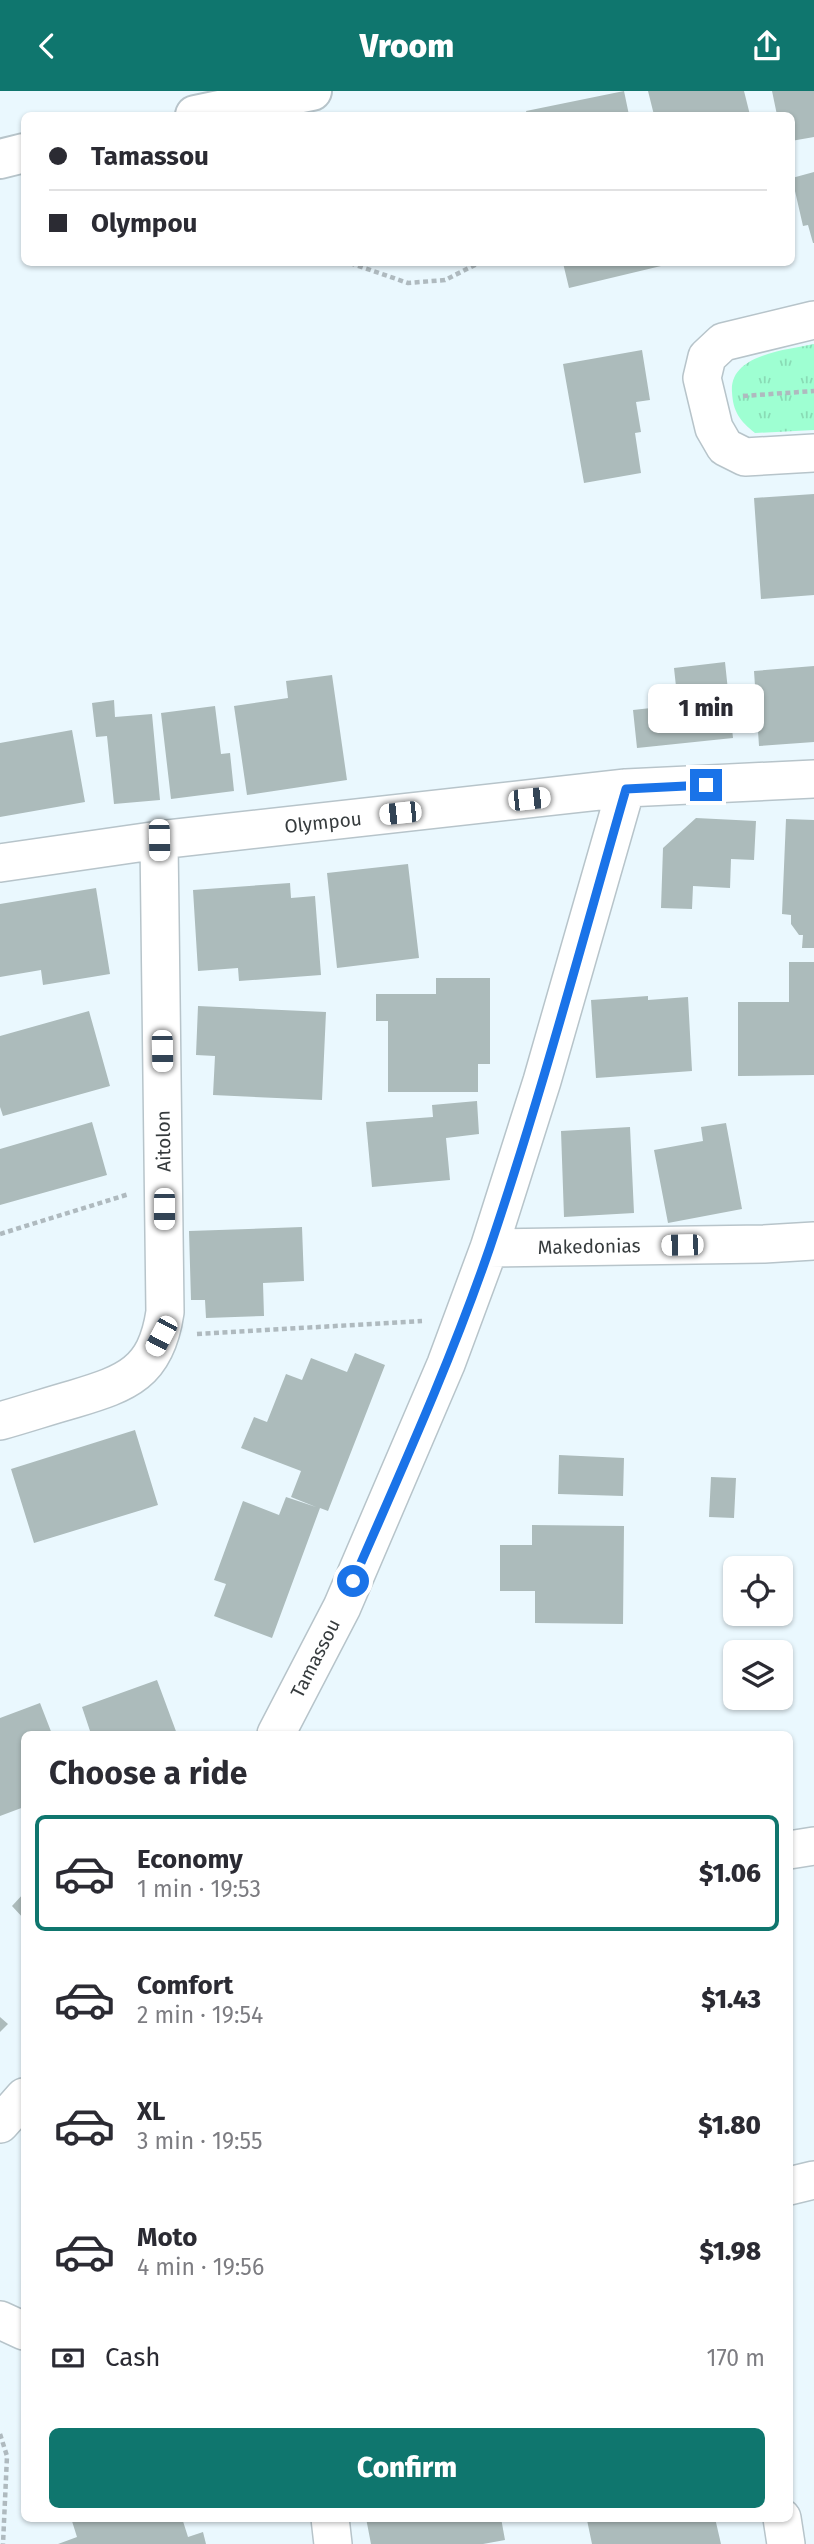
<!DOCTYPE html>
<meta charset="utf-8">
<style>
:root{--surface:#fff;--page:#f7f7f7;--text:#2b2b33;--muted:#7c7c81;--line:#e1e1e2;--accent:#0f766e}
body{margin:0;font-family:"Fira Sans",sans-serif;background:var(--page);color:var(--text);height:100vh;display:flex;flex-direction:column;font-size:26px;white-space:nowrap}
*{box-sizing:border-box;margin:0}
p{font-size:23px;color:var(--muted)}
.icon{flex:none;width:38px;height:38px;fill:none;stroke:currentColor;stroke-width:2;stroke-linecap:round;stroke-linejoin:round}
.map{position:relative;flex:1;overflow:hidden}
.details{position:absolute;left:21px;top:1640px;width:772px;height:791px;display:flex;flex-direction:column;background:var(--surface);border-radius:10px;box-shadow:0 2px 5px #0004}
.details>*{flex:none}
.guide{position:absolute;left:21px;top:21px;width:774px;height:154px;border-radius:10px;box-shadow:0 2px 5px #0004;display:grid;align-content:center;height:154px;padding:0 28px;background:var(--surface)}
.controls{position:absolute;left:723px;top:1465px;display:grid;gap:14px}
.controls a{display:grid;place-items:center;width:70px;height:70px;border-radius:10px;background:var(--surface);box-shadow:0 2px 5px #0004;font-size:35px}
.end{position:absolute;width:32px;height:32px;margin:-16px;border:9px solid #1a73e8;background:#fff;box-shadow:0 0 0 4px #fff}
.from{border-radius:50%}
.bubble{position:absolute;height:49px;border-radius:10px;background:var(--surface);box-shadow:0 2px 5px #0004;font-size:23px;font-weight:800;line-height:49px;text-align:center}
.car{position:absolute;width:21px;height:42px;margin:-21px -10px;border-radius:9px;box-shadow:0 0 5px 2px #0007;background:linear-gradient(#fff 24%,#345 0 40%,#fff 0 76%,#345 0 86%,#fff 0)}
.guide b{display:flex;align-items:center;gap:24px;height:66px;font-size:26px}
.guide b+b{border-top:2px solid var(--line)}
.guide i{width:18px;height:18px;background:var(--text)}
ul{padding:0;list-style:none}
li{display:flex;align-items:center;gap:21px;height:116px;margin:0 14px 10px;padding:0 14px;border:4px solid transparent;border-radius:10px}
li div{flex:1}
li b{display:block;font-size:26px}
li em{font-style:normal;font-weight:800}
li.current{border-color:var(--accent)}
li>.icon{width:63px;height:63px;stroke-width:1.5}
h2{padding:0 28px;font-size:32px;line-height:84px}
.pay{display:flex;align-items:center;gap:18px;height:77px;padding:0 28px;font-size:26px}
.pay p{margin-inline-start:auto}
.button{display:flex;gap:14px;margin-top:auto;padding:14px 28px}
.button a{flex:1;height:80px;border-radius:10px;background:var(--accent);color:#fff;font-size:28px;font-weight:800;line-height:80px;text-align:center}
header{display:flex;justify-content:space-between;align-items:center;height:91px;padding:0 28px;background:var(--accent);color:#fff;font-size:32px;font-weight:800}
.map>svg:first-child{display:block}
.park{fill:url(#park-tufts)}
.building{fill:#acbbbb}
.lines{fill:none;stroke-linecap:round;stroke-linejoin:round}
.minor-casing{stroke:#b7c4ca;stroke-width:40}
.tertiary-casing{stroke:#b7c4ca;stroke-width:42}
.path{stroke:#afbabf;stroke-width:4.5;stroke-dasharray:5 3.5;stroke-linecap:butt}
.minor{stroke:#fff;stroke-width:37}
.tertiary{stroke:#fff;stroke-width:38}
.route{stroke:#1a73e8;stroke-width:9}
.labels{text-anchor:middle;stroke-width:5;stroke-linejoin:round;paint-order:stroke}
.street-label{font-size:19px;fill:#363b3d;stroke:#fff}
</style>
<header><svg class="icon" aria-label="back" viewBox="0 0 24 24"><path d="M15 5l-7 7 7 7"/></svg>Vroom<svg class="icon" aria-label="share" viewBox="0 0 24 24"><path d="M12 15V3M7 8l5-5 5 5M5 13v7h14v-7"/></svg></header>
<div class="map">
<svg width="814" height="2453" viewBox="0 0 814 2453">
<defs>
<pattern id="park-tufts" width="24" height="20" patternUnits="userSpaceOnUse" patternTransform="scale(1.75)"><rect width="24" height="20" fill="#9effd2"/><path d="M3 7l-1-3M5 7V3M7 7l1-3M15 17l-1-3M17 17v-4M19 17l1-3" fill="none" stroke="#89dbb5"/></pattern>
</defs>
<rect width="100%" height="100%" fill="#eaf8fe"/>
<path class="park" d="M814,253v86l-59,3c-15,-12 -22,-21 -23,-41 -3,-38 55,-42 82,-48z"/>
<path class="building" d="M624,0l5,24h-102l-1,-4z
M648,0h96l6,24h-96z
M772,0h42v46l-23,4v-26h-14z
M814,81v71h-1l-5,-18 -5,1 -11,-48z
M563,172h97l1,3 -92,22z
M642,259l8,50 -14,2 5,30 -6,1 6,40 -57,10 -21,-119z
M814,403v101l-53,4 -7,-101z
M725,571l8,76 -96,10 -4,-38 45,-5 -4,-37z
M814,575v76l-55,4 -5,-75z
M332,584l15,105 -100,15 -13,-89 54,-8 -2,-17z
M114,609l1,17 37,-3 8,86 -46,4 -7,-68 -11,1 -4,-34z
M215,615l6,48 9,-1 4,38 -63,8 -10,-86z
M72,639l13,72 -85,15v-74z
M696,727l60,3 -2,39 -23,-1 -1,29 -37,-2 -1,23 -31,-1 2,-60z
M786,728l28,1v128h-12l1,-13h-4l-8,-11v-9l-9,-1z
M408,773l11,94 -82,10 -10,-95z
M290,792l1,15 24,-2 6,79 -82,6 -1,-13 -40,3 -5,-81z
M96,797l14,86 -67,11 -2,-15 -41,7v-73z
M789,871h25v113l-76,1v-74h51z
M436,887h54v86h-12v28h-90v-71h-12v-27h60z
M648,905v4l40,-3 4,74 -96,7 -5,-78z
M198,915l128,6 -4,88 -109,-5 2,-39 -19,-1z
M89,920l21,75 -107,30 -3,-9v-71z
M477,1010l2,33 -33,4 4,42 -78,7 -6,-65 67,-5 -1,-12z
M92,1031l15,53 -107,30v-56z
M726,1032l16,86 -74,14 -14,-73 49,-9 -2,-14z
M630,1036l4,86 -70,4 -3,-86z
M302,1136l2,54 -41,2 1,33 -58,2 -1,-18h-14l-2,-69z
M355,1262l30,12 -57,146 -8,-3 -48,130 -58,-22 12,-32 -12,-4 29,-79 36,14 7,-18 30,10 -25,-10 10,-26 -60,-23 13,-31 13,5 19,-48 16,6 9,-22 36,14z
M135,1339l23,75 -124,38 -23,-74z
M559,1364l65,3 -1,38 -65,-2z
M711,1386l25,1 -2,40 -25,-1z
M532,1434l92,1 -1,98 -88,-1v-32h-35v-46h32z
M157,1589l20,54h-86l-9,-27z
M40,1612l12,31h-28v73l-24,9v-98z
M24,1802v26l-12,-13z
M0,1926l8,7 -8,8z
M71,2427h111l6,19 15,-5 3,12h-148l19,-7z
M366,2427h135l4,22 -22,4h-112z
M597,2427h118l6,26h-129l-5,-24z"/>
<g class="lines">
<g class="minor-casing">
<path id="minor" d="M814,229l-91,22 -16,15 -5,21 12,50 11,19 20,10 69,-4
M0,772l159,-23 467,-52 188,-9
M489,1157l275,-4 50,-3
M0,1330c25,-7 49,-15 74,-22 53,-16 82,-26 91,-87l-6,-472
M276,1643l66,-127 104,-243 43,-116 53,-167 84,-293
M789,1759l25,-4
M0,2033l24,-27
M789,2095l25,-6
M0,2229l24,11
M330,2427l3,26
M782,2427l4,26"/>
</g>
<g class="tertiary-casing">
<path id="tertiary" d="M195,24l117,-24
M0,68l24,-6"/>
</g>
<path class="path" d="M350,172l58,20 37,-3 34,-17
M743,305l71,-5
M0,1143l129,-40
M197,1243l225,-13
M0,2343l7,22 -4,88"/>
<use href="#minor" class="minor"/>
<use href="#tertiary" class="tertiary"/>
</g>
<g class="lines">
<path class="route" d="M353,1490c48,-110 98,-220 137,-334 51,-151 92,-305 136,-458l80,-4"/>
</g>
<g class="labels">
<g class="street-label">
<text transform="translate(323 731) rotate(-6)" y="7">Olympou</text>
<text transform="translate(163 1050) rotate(-91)" y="7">Aitolon</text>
<text transform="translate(589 1155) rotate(-1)" y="7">Makedonias</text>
<text transform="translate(315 1567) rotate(-63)" y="7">Tamassou</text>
</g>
</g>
</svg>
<div class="controls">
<a><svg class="icon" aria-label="locate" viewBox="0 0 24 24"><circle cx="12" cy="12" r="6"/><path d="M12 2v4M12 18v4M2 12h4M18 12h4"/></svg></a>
<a><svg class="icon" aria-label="layers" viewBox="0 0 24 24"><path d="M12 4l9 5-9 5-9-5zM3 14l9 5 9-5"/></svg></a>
</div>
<i class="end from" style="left:353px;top:1490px"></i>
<i class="end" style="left:706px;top:694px"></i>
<div class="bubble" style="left:648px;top:593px;width:116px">1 min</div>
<i class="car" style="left:529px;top:708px;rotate:84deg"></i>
<i class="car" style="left:400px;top:722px;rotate:264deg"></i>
<i class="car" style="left:159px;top:749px;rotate:179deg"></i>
<i class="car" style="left:162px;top:960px;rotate:179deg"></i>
<i class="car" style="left:164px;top:1118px;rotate:180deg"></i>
<i class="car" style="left:682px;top:1154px;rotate:269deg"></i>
<i class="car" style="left:161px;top:1245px;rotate:208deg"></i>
<div class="guide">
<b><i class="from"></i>Tamassou</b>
<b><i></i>Olympou</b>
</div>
<section class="details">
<h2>Choose a ride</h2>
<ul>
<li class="current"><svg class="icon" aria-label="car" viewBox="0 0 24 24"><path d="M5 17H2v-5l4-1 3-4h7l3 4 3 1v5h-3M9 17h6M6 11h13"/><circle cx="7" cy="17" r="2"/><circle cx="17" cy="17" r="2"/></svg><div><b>Economy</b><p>1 min · 19:53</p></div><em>$1.06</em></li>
<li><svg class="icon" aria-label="car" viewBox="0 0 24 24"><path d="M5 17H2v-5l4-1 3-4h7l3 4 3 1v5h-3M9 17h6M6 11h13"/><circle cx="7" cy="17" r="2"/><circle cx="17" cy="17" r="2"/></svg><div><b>Comfort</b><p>2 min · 19:54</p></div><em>$1.43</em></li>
<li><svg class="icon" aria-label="car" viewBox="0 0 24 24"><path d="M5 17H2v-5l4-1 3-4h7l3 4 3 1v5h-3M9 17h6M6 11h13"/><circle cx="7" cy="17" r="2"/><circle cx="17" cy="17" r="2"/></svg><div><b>XL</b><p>3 min · 19:55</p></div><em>$1.80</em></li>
<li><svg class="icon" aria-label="car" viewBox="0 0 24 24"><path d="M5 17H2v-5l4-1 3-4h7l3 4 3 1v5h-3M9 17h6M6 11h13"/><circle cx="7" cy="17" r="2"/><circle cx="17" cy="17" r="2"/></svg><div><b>Moto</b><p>4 min · 19:56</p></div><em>$1.98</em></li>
</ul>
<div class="pay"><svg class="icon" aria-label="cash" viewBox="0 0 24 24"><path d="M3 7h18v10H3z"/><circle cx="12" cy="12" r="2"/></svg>Cash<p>170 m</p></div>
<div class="button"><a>Confirm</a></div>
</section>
</div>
